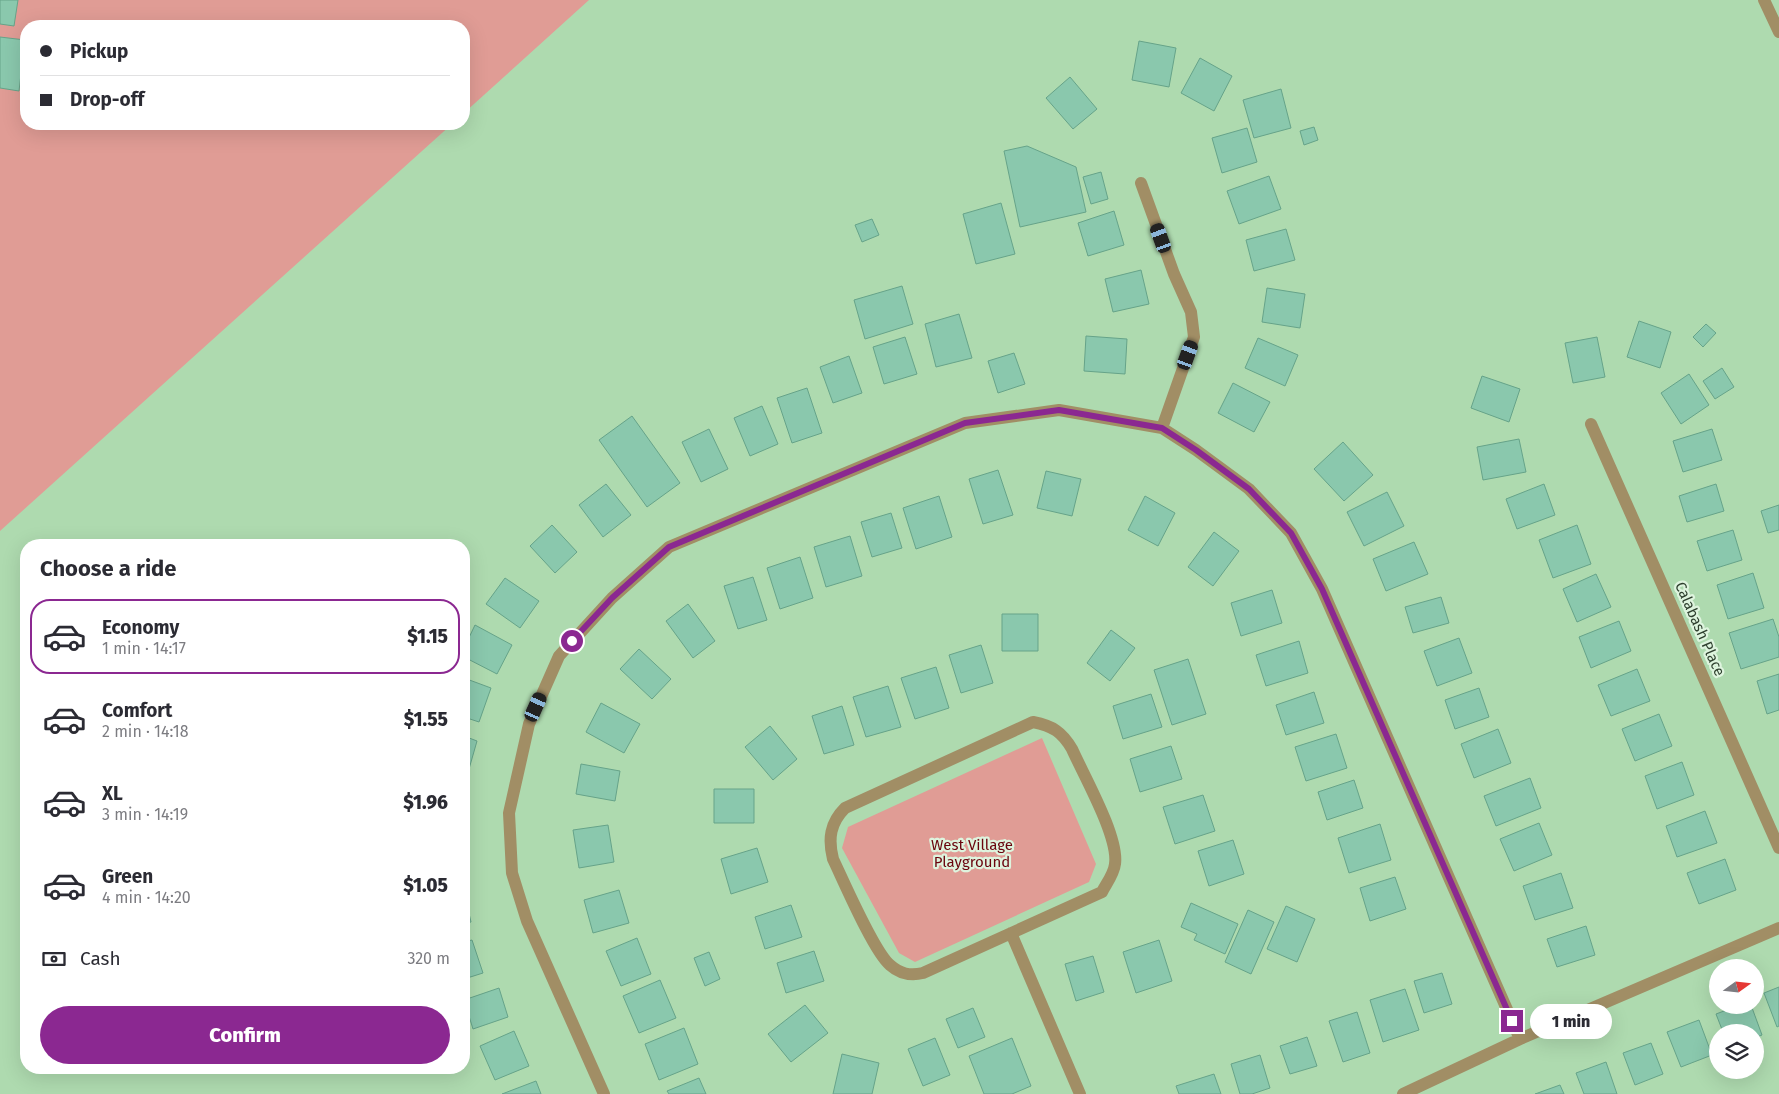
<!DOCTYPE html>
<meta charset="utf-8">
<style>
:root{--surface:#fff;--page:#f7f7f7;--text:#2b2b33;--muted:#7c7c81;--line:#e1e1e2;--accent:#8b2891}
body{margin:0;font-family:"Fira Sans",sans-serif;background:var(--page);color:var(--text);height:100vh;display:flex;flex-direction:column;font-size:19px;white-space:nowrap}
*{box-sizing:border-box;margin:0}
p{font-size:16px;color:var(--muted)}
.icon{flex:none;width:28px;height:28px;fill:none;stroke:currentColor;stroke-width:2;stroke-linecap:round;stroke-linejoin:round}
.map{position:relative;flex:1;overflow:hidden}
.side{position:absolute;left:20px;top:539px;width:450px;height:535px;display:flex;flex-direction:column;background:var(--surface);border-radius:20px;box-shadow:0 5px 20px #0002}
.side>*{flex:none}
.guide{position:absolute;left:20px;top:20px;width:450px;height:110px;border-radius:20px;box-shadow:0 5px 20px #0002;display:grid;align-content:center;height:110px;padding:0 20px;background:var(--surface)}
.needle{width:32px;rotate:75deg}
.fabs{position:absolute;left:1709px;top:959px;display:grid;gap:10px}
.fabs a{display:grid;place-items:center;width:55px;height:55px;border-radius:50%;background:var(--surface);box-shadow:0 5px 20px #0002;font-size:25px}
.end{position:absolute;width:22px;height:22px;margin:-11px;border:6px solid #8b2891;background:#fff;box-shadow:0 0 0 2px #fff}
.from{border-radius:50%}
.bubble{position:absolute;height:35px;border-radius:18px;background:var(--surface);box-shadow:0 5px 20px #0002;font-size:16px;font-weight:800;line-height:35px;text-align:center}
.car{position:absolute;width:15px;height:30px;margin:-15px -8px;border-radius:6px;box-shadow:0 0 4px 1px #0007;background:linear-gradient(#222 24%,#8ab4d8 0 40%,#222 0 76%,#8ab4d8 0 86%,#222 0)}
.guide b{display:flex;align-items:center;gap:18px;height:48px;font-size:19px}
.guide b+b{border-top:1px solid var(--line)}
.guide i{width:12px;height:12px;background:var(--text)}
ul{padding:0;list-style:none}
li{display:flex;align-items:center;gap:15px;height:75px;margin:0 10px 8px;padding:0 10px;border:2px solid transparent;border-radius:20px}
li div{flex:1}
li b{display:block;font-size:19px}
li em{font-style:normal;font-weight:800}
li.selected{border-color:var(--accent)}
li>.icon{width:45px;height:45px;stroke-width:1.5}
h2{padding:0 20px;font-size:22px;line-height:60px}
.pay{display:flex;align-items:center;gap:12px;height:55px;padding:0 20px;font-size:19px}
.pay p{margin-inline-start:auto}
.primary-button{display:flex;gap:10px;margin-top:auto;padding:10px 20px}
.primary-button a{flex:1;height:58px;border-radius:30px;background:var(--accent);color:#fff;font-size:20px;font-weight:800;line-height:58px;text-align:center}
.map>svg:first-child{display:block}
.green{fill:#e09c95}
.building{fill:#8ac8ad;stroke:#66a389}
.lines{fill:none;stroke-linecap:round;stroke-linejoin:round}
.minor{stroke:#a18e65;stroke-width:12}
.route{stroke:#8b2891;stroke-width:6}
.labels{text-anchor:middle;stroke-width:4.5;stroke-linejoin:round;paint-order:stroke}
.street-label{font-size:15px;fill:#2f402f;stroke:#def4de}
.park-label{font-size:15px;fill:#6a040d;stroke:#def4de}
</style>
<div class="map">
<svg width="1779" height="1094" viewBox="0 0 1779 1094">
<rect width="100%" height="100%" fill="#aedaaf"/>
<path class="green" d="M0,0h589l-125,113v-87h-438v98h426l-452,407z
M1042,738l54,126 -7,18 -174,80 -16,-9 -57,-105 6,-21z"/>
<path class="building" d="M0,0h18l-4,26 -14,-2z
M0,37l25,3 -6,51 -19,-3z
M1139,41l37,7 -7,39 -37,-7z
M1200,58l32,18 -18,35 -33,-18z
M1070,77l27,32 -24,20 -27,-31z
M1281,89l10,39 -37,10 -11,-38z
M1314,127l4,13 -14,5 -4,-14z
M1247,128l10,34 -35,11 -10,-35z
M1027,146l49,21 10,45 -66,15 -16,-76z
M1101,172l7,27 -17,5 -8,-27z
M1269,176l12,33 -42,15 -12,-33z
M1001,203l14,51 -39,10 -13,-50z
M1114,211l10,34 -36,11 -10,-33z
M872,219l7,16 -17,7 -7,-17z
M1286,229l9,31 -41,11 -8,-31z
M1141,270l8,34 -36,8 -8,-33z
M902,286l11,38 -48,15 -11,-39z
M1267,288l38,6 -5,34 -38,-6z
M959,314l13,44 -36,9 -11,-43z
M1639,321l32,11 -11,36 -33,-11z
M1706,324l10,9 -13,14 -10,-10z
M1086,336l41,3 -2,35 -41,-3z
M905,337l12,37 -33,10 -11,-37z
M1597,337l8,40 -32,6 -8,-40z
M1258,338l40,17 -13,31 -40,-18z
M1014,353l11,31 -27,9 -10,-32z
M849,356l13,37 -29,10 -13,-36z
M1722,368l12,19 -19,12 -12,-18z
M1689,374l20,31 -28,19 -20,-31z
M1482,376l38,13 -11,33 -38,-14z
M1233,383l37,19 -16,30 -36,-19z
M807,388l15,45 -30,10 -15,-45z
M762,406l16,38 -28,12 -16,-38z
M632,416l48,67 -33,24 -48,-67z
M709,429l19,40 -27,13 -19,-40z
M1712,429l10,31 -39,12 -10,-31z
M1519,439l7,33 -43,8 -6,-33z
M1343,442l30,33 -29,26 -30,-32z
M998,470l15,45 -30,9 -14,-45z
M1046,471l35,8 -9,37 -35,-8z
M606,484l25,31 -28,22 -24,-32z
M1544,484l11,31 -38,14 -11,-30z
M1716,484l8,27 -37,11 -8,-26z
M1387,492l17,34 -40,20 -17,-34z
M939,496l13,41 -36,12 -13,-41z
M1145,496l30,17 -17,33 -30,-16z
M1779,505v25l-11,3 -7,-22z
M891,513l11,35 -30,9 -11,-35z
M552,525l25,27 -22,21 -25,-27z
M1577,525l14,39 -38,14 -14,-38z
M1733,530l9,30 -35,11 -10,-30z
M1214,532l25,19 -26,35 -25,-19z
M850,536l12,40 -36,11 -12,-40z
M1414,542l14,32 -42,17 -13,-32z
M800,557l13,41 -33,11 -13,-41z
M1753,573l11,35 -36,11 -11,-34z
M1596,574l15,33 -34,15 -14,-33z
M753,577l14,43 -29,9 -14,-43z
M505,578l34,23 -19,27 -34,-24z
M1272,590l10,33 -41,13 -10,-33z
M1441,597l8,26 -36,10 -8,-26z
M688,604l27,37 -22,17 -27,-37z
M1002,614h36v37h-36z
M1773,619l6,18v20l-38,12 -12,-36z
M1619,621l12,30 -40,17 -12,-31z
M475,625l37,20 -15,29 -33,-17v-9z
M1111,630l24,18 -25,33 -23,-18z
M1459,638l13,35 -35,13 -13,-35z
M1299,641l9,32 -42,13 -10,-31z
M981,645l12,38 -32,10 -12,-38z
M639,649l32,30 -19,20 -32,-30z
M1188,659l18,55 -34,11 -18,-55z
M936,667l13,41 -34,11 -14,-41z
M1637,669l13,32 -39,15 -13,-31z
M1779,674v36l-12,4 -10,-33z
M464,678l27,10 -12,34 -15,-5z
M888,686l13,41 -35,10 -13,-40z
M1479,688l10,29 -34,12 -10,-29z
M1314,692l10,31 -38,12 -10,-30z
M1151,694l11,33 -39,12 -10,-33z
M601,703l39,21 -16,29 -38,-21z
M842,706l12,39 -30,9 -12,-38z
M1659,714l13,32 -37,15 -13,-32z
M770,726l27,33 -24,21 -28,-33z
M1498,729l13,34 -37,15 -13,-34z
M1336,734l11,34 -41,13 -11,-34z
M464,736l13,5 -10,35 -3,-1z
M1171,746l11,33 -42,13 -10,-33z
M1682,762l12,33 -37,14 -12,-33z
M581,764l39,7 -5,30 -39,-7z
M1530,778l11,30 -45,18 -12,-30z
M1354,780l9,28 -36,12 -9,-28z
M714,789h40v34h-40z
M1203,795l12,36 -40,13 -12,-37z
M1705,811l12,32 -40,14 -11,-31z
M1539,823l13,32 -38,16 -14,-32z
M1380,824l11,36 -42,13 -11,-35z
M608,825l6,37 -35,6 -6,-38z
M1233,840l11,34 -35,12 -11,-35z
M757,848l11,34 -37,12 -10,-35z
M1725,859l11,31 -37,14 -12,-31z
M1561,873l12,35 -38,12 -12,-34z
M1395,877l11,32 -36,12 -10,-33z
M619,890l10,33 -36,10 -9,-33z
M464,892l7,30 -7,2z
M1191,903l47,21 -13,30 -31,-14 3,-6 -16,-7z
M791,905l11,32 -37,12 -10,-32z
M1286,906l29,13 -18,43 -30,-13z
M1248,910l26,12 -23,52 -26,-12z
M1586,926l9,29 -38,12 -10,-28z
M637,938l14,36 -30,12 -15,-35z
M472,940l11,33 -19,6v-37z
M1159,940l13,41 -36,12 -13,-41z
M814,951l10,30 -38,12 -9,-30z
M709,952l11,27 -15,7 -11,-28z
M1093,956l11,36 -28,9 -11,-37z
M1442,973l10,31 -28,9 -10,-32z
M660,980l16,38 -37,15 -16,-37z
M1779,987v39l-2,1 -13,-34z
M499,988l9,29 -35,12 -9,-29z
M1405,989l14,41 -36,12 -13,-42z
M805,1005l23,28 -37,29 -23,-28z
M1740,1005h11l11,30 -7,3v-6h-32l-7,-18z
M973,1008l12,29 -27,11 -12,-29z
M1357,1012l13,41 -27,9 -14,-41z
M1699,1020l13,35 -31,12 -14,-35z
M684,1028l14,36 -39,16 -14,-36z
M514,1031l15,35 -34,14 -15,-34z
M1307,1037l10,29 -27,8 -10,-28z
M935,1038l15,37 -27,11 -15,-37z
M1012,1038l19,48 -19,8h-28l-15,-38z
M1651,1043l12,31 -28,11 -12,-32z
M842,1054l37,9 -7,31h-39z
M1260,1055l10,33 -18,6h-12l-9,-30z
M1606,1062l11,32h-33l-8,-21z
M1214,1074l7,20h-42l-3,-8z
M699,1078l7,16h-37l-2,-3z
M536,1081l5,13h-39z
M1560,1085l4,9h-29z"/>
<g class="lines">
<path class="minor" d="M1764,0l15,32
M1141,183l33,91 17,38 3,25 -32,91
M1591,424l188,424
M1033,722c20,4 29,10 39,27 12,27 47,88 43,115 -1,10 -9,20 -13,28l-179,81c-13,3 -23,1 -33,-8 -16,-13 -46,-83 -57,-106 -5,-20 -3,-36 12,-51z
M1011,933l69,161
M604,1094l-77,-173 -15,-48 -3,-60 20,-89 30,-68 53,-58 57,-51 296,-124 94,-13 103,18 34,22 53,39 42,44 31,56 198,450
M1403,1094l117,-55 259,-111"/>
</g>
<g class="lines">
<path class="route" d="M572,641l40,-43 57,-51 296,-124 94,-13 103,18 34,22 53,39 42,44 31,56 190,432"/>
</g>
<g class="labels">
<g class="street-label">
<text transform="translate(1700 629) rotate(66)" y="5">Calabash Place</text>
</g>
<g class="park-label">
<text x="972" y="850">West Village<tspan x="972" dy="17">Playground</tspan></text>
</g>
</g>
</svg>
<div class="fabs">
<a><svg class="needle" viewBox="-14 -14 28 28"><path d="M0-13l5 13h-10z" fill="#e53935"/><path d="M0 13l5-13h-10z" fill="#7c7c81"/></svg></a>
<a><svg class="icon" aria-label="layers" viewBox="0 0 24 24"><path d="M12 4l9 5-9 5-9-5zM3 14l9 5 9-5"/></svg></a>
</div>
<i class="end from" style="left:572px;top:641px"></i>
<i class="end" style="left:1512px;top:1021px"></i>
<div class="bubble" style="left:1530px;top:1004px;width:82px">1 min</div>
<i class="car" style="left:1161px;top:238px;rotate:340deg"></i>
<i class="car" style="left:1188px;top:355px;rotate:20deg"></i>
<i class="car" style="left:536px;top:707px;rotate:24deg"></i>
<div class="guide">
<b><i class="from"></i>Pickup</b>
<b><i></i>Drop-off</b>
</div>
<section class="side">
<h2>Choose a ride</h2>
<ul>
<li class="selected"><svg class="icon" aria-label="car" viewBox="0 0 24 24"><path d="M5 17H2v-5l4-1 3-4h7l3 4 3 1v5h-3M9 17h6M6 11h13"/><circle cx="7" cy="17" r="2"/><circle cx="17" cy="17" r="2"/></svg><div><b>Economy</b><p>1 min · 14:17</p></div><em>$1.15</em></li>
<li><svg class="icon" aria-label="car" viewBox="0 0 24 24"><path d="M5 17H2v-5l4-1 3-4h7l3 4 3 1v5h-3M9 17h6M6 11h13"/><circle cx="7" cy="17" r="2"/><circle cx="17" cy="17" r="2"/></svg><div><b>Comfort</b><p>2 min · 14:18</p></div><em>$1.55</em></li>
<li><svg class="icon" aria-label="car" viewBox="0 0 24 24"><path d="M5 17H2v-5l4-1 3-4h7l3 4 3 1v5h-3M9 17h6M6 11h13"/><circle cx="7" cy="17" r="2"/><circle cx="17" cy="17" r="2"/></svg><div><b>XL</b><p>3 min · 14:19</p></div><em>$1.96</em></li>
<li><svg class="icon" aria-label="car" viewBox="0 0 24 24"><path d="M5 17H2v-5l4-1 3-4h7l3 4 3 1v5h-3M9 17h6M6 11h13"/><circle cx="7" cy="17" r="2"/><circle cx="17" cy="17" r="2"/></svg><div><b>Green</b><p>4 min · 14:20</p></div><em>$1.05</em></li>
</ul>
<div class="pay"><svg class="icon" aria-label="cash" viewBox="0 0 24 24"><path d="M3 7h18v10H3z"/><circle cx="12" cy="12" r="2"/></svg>Cash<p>320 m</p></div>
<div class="primary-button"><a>Confirm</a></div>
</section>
</div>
